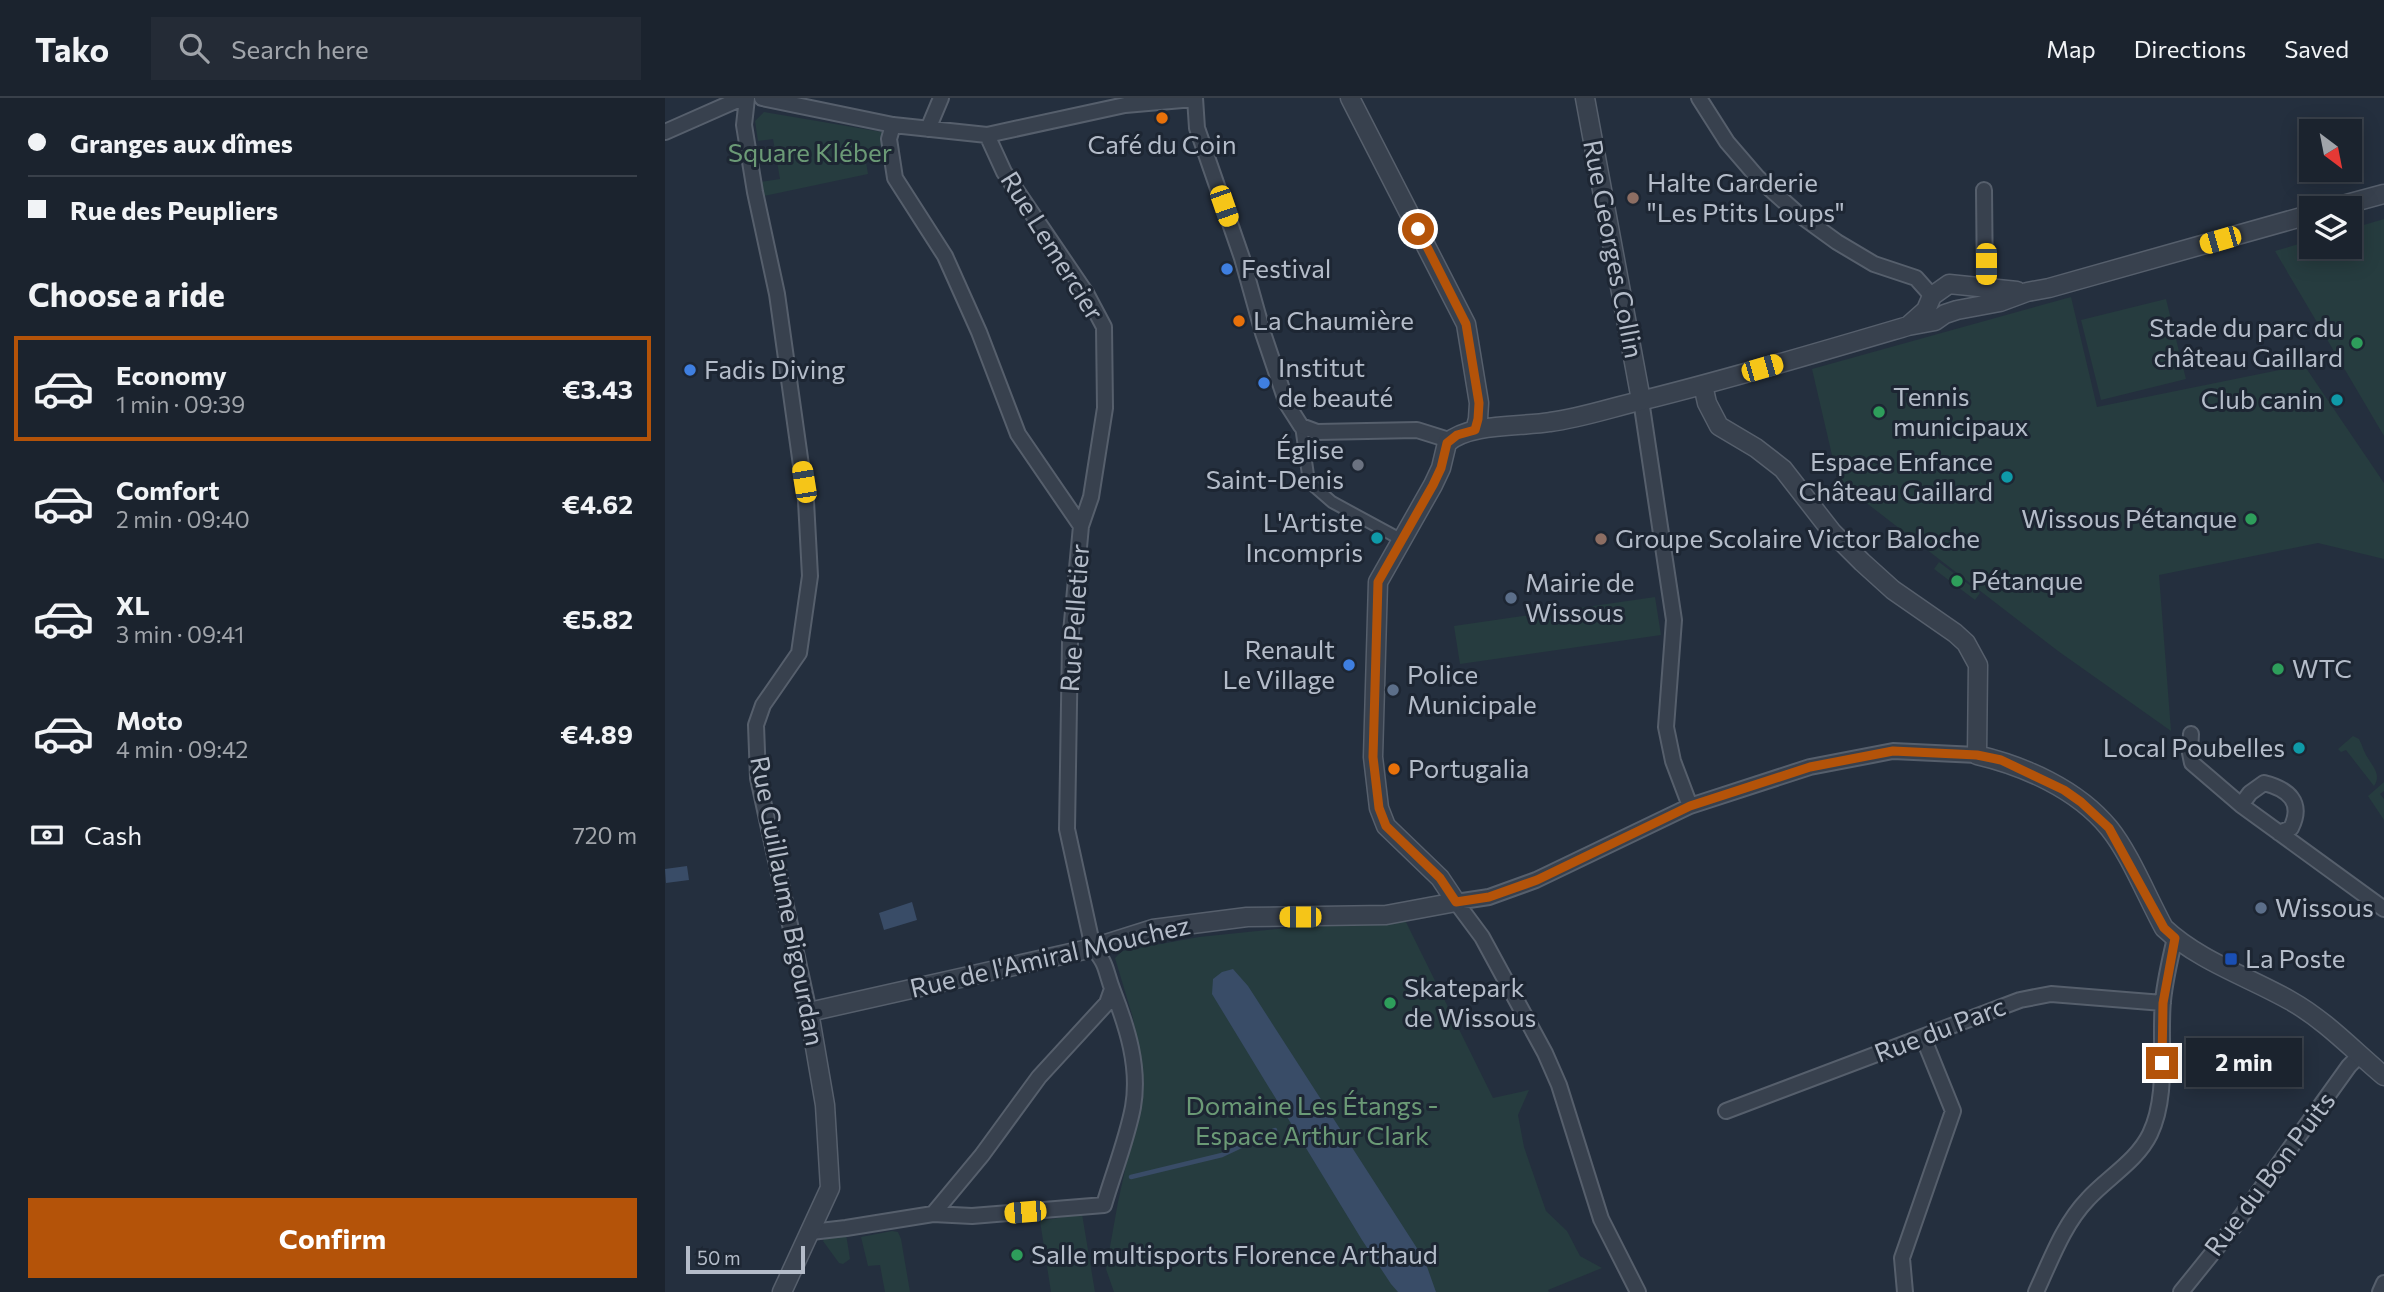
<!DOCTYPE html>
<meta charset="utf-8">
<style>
:root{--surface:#1b232e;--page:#242b36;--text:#f1f3f6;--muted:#a0a4aa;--line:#39404a;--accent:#b45309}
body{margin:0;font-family:Commissioner,sans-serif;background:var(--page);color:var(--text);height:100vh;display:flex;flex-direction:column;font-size:26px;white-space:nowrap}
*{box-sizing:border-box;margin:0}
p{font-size:23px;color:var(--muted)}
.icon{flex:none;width:38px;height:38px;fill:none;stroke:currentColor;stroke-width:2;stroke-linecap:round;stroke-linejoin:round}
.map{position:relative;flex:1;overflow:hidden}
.panel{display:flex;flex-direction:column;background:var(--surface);width:665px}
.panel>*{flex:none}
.top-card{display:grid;align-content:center;height:154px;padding:0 28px;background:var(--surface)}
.needle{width:46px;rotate:148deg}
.buttons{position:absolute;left:1634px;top:21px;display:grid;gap:14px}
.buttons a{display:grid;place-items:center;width:63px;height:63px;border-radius:0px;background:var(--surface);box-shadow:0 4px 18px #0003,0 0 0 2px var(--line);font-size:35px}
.scale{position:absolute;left:21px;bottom:18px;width:119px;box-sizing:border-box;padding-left:7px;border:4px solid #b4bcc9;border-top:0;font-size:19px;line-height:24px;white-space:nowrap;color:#b4bcc9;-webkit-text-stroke:5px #1d2633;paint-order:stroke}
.end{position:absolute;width:32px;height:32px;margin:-16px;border:9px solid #b45309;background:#fff;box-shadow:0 0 0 4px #fff}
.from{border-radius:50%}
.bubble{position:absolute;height:49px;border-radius:0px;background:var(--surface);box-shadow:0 4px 18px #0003,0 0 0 2px var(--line);font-size:23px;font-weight:700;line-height:49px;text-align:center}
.car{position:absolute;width:21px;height:42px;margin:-21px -10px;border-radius:9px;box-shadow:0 0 5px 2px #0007;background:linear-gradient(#f5c518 24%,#345 0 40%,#f5c518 0 76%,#345 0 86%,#f5c518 0)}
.top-card b{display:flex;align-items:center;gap:24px;height:66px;font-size:26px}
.top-card b+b{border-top:2px solid var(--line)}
.top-card i{width:18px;height:18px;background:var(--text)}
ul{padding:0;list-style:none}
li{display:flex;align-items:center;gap:21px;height:105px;margin:0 14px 10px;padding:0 14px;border:4px solid transparent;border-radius:0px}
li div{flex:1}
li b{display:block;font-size:26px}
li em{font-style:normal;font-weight:700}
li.current{border-color:var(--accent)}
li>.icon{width:63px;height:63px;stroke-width:1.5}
h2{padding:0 28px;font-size:32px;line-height:84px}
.pay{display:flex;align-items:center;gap:18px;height:77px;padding:0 28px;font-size:26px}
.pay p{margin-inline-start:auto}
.button{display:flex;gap:14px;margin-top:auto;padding:14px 28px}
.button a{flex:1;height:80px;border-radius:0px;background:var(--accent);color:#fff;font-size:28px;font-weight:700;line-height:80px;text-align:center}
header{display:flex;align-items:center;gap:42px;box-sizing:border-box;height:98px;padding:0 35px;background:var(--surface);border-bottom:2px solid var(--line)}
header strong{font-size:33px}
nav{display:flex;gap:38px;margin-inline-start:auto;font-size:24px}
.search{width:490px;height:63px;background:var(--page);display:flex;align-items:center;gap:18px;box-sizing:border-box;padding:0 24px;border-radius:0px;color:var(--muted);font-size:26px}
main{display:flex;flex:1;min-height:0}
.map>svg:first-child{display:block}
.green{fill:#263c3f}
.water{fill:#394c67}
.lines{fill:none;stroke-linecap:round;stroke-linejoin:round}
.stream{stroke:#394c67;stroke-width:4.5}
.pedestrian-casing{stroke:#565f6c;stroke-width:14}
.minor-casing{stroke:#565f6c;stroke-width:18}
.tertiary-casing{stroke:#565f6c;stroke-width:21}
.pedestrian{stroke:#38414e;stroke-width:10}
.minor{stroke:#38414e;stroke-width:14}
.tertiary{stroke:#38414e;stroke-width:18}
.route{stroke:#b45309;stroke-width:9}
.food-dot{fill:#e8710a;stroke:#1d2633;stroke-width:2.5}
.education-dot{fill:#8d6e63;stroke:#1d2633;stroke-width:2.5}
.shop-dot{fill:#3f7fe0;stroke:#1d2633;stroke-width:2.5}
.leisure-dot{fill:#2e9e5b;stroke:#1d2633;stroke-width:2.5}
.culture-dot{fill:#0f9aa8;stroke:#1d2633;stroke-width:2.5}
.worship-dot{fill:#6b7280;stroke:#1d2633;stroke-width:2.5}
.service-dot{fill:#5c6f8a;stroke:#1d2633;stroke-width:2.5}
.transit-dot{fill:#1a4fb4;stroke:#1d2633;stroke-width:2.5}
.labels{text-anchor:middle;stroke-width:6;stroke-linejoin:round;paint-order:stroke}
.poi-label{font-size:26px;fill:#b4bcc9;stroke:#1d2633;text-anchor:start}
.park-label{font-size:26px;fill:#6b9a76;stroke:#1d2633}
.street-label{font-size:26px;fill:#b4bcc9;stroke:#1d2633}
</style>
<header>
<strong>Tako</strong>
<div class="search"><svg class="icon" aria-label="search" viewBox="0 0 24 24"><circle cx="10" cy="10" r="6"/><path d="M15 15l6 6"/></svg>Search here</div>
<nav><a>Map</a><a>Directions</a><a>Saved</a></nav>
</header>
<main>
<section class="panel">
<div class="top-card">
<b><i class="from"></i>Granges aux dîmes</b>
<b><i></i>Rue des Peupliers</b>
</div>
<h2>Choose a ride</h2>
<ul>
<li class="current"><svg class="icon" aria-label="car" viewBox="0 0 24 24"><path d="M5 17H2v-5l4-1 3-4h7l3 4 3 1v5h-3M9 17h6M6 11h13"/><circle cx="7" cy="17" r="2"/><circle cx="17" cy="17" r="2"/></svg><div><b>Economy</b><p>1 min · 09:39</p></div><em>€3.43</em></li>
<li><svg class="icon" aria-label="car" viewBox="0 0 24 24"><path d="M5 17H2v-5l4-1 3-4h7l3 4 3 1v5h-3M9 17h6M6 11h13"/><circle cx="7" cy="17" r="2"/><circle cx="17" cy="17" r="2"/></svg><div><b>Comfort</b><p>2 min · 09:40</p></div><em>€4.62</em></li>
<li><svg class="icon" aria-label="car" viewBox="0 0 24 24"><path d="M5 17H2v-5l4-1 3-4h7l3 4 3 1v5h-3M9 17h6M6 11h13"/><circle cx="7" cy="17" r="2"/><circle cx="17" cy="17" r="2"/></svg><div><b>XL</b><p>3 min · 09:41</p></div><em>€5.82</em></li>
<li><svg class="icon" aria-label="car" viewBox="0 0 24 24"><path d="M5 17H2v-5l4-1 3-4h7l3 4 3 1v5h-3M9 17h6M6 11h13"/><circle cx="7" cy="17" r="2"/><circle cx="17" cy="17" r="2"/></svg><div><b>Moto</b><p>4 min · 09:42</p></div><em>€4.89</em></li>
</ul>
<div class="pay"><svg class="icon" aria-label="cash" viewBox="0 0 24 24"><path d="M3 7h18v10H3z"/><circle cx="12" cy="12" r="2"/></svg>Cash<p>720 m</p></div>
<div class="button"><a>Confirm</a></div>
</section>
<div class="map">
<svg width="1719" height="1194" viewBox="0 0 1719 1194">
<rect width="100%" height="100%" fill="#242f3e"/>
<path class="green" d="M99,14l118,20 1,13 -19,5 4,24 -104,22 -3,-14 19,-3 -7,-40 -15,2 -3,-20z
M1719,121v217l-109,-185 37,-11v7h38v-18z
M1406,199l26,110 207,-42 80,118v76l-66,-16 -159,32 12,156 -113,-80 -220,-170 -26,-112z
M1501,201l20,80 -85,21 -20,-80z
M1274,464l41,31 -5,7 -41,-31z
M990,499l6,38 -201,29 -6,-38z
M1688,638l6,3c3,5 4,11 7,16 6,11 16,19 8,31l-28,-36 -5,2 -3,-3z
M1719,684v9l-4,3 4,5v21l-16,-24z
M738,818l90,182 36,-8 -11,25 6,32 22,64 21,20 13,25 22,12 -54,22 1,2h-435l-8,-23 12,-67 26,-119 -11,-65 -18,-60 7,-7 77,-14z
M417,1116l13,78h-44l-11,-71z
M227,1133l6,1 3,7 9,53h-25l-5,-27 -12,1 -7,-29z
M181,1136l4,25 -7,5 -4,-1 -16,-22 3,-4z"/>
<path class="water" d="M22,768l2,14 -23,3 -1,-14z
M247,804l5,18 -33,10 -5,-17z
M568,871l15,17 165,256 12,19 11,31h-38l-7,-8 -29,-44 -150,-246 1,-15 9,-7z"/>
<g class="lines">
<path class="stream" d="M466,1079l91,-22 53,-25"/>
<g class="pedestrian-casing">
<path id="pedestrian" d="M636,328l8,56 23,20 70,38"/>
</g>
<g class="minor-casing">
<path id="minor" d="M82,0l-3,27 11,67 22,102 29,207 4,75 -11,77 -36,52 -7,20 2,53 51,234
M97,0l131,27 94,10 138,-30 69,-6
M530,0l2,30 45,130 21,75 24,71 14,22 16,6 100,-2 32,10
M1034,0l28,44 31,36 39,35 40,29 37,22 42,14 16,18
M263,31l13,-31
M0,34l77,-34
M322,37l17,37 82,121 18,34 1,81 -14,89 -10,29
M1319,92l1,99
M976,302l33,220 -8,107 7,34 17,45
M1526,636l-1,19 2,10 49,42 143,104
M1576,707l9,-12 14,-10c24,6 40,19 27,45l-12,5
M1061,1013l294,-111 31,-6 112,9
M268,1116l49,-59 57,-78 68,-74 5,-14
M146,1134l35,-4 87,-14 39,2 132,-11c9,-31 23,-66 29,-98 7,-40 -6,-80 -20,-116 -8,-20 -5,-26 -20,-43l-26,-119 3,-186 11,-117 -63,-92 -39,-102 -34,-76 -50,-78 -6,-39 4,-14
M973,1194l-37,-73 -42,-134 -14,-32 -63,-116 -26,-35 33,-5 47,-17 154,-74 120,-39 83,-16 84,4
M1240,1194l-3,-34 51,-147 -30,-74
M1371,1194c15,-32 27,-67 52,-93 19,-21 49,-38 62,-65 19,-39 9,-91 13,-133 2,-21 7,-42 12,-63
M1516,1194l54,-67 114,-159 11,-11
M1715,1194l4,-9"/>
</g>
<g class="tertiary-casing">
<path id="tertiary" d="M685,0l116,226 13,79 -1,16 -3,11
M920,0l56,302
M1667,110l52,-14
M1243,228l18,-16 6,-14 17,-12 68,7
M1038,287l4,18 12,23 37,22 27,21 49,63 30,30 31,28 62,43 11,10 12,22 -1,90c47,11 100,34 132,73 21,26 38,69 55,100 35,33 85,49 127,73 34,19 63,50 93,75
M117,1194l48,-104 -5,-83 -16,-93 284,-64 60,-19 94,-12 139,-2 70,-13 -16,-24 -54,-52 -7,-18 -6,-51 5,-175 55,-97 8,-17 6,-25c22,-20 74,-16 103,-21 32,-4 63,-15 94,-22 89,-22 176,-48 264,-74l27,-5 10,-7 12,-4 43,-8 27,-10 22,-4 263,-74"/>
</g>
<use href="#pedestrian" class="pedestrian"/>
<use href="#minor" class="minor"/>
<use href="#tertiary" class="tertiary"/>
</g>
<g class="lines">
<path class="route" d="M753,131l48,95 13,79 -1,16 -3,11 -18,5 -10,8 -6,25 -8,17 -55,97 -5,175 6,51 7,18 54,52 16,24 33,-5 48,-17 153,-74 120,-39 83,-16 84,4 24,5 63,30 17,12 28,26 55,100 11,10 -12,65 -1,60"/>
</g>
<g class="food-dot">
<circle cx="497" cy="20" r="7"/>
<circle cx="574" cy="223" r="7"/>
<circle cx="729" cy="671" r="7"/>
</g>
<g class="education-dot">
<circle cx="968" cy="100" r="7"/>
<circle cx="936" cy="441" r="7"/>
</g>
<g class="shop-dot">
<circle cx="562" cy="171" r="7"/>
<circle cx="25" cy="272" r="7"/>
<circle cx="599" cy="285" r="7"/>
<circle cx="684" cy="567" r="7"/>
</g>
<g class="leisure-dot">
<circle cx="1692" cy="245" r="7"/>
<circle cx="1214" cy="314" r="7"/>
<circle cx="1586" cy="421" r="7"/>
<circle cx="1292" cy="483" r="7"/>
<circle cx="1613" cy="571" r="7"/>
<circle cx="725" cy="905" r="7"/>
<circle cx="352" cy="1157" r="7"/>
</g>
<g class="culture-dot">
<circle cx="1672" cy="302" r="7"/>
<circle cx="1342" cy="379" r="7"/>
<circle cx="712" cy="440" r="7"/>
<circle cx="1634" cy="650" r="7"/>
</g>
<circle class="worship-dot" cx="693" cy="367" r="7"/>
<g class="service-dot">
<circle cx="846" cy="500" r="7"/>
<circle cx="728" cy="592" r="7"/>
<circle cx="1596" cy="810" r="7"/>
</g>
<rect class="transit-dot" x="1559" y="854" width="14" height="14" rx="3.5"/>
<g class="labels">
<g class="poi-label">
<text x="497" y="56" text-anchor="middle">Café du Coin</text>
<text x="982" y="94">Halte Garderie<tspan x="982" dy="30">"Les Ptits Loups"</tspan></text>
<text x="576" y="180">Festival</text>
<text x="588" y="232">La Chaumière</text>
<text x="1678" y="239" text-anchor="end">Stade du parc du<tspan x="1678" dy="30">château Gaillard</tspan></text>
<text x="613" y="279">Institut<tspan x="613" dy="30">de beauté</tspan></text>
<text x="39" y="281">Fadis Diving</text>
<text x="1228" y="308">Tennis<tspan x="1228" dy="30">municipaux</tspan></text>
<text x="1658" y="311" text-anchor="end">Club canin</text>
<text x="679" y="361" text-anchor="end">Église<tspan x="679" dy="30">Saint-Denis</tspan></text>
<text x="1328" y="373" text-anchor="end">Espace Enfance<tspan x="1328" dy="30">Château Gaillard</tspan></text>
<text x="1572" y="430" text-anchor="end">Wissous Pétanque</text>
<text x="698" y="434" text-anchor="end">L'Artiste<tspan x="698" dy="30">Incompris</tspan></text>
<text x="950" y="450">Groupe Scolaire Victor Baloche</text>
<text x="1306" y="492">Pétanque</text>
<text x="860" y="494">Mairie de<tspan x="860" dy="30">Wissous</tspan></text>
<text x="670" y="561" text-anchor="end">Renault<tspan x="670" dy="30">Le Village</tspan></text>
<text x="1627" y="580">WTC</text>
<text x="742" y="586">Police<tspan x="742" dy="30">Municipale</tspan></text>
<text x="1620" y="659" text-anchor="end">Local Poubelles</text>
<text x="743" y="680">Portugalia</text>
<text x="1610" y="819">Wissous</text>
<text x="1580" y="870">La Poste</text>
<text x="739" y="899">Skatepark<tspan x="739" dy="30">de Wissous</tspan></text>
<text x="366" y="1166">Salle multisports Florence Arthaud</text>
</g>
<g class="park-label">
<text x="145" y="64">Square Kléber</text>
<text x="647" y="1017">Domaine Les Étangs -<tspan x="647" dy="30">Espace Arthur Clark</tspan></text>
</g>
<g class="street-label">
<text transform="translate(387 148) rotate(58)" y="9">Rue Lemercier</text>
<text transform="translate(948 151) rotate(79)" y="9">Rue Georges Collin</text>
<text transform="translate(410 520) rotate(-86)" y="9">Rue Pelletier</text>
<text transform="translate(122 803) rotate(79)" y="9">Rue Guillaume Bigourdan</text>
<text transform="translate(385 859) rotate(-13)" y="9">Rue de l'Amiral Mouchez</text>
<text transform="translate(1275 932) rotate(-21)" y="9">Rue du Parc</text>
<text transform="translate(1605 1076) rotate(-53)" y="9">Rue du Bon Puits</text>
</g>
</g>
</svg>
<div class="buttons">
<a><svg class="needle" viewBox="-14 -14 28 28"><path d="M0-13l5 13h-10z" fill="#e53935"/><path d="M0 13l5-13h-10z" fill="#a0a4aa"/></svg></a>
<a><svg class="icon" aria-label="layers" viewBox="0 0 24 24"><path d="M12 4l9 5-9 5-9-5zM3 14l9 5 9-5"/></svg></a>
</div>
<div class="scale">50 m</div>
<i class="end from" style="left:753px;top:131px"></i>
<i class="end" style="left:1497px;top:965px"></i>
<div class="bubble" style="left:1521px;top:940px;width:116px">2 min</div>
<i class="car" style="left:559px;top:108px;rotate:161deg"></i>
<i class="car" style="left:1555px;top:142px;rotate:254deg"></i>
<i class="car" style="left:1321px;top:166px;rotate:180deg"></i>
<i class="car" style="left:1097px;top:270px;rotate:74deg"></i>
<i class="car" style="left:139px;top:384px;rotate:351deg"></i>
<i class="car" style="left:635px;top:819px;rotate:270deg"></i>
<i class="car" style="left:360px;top:1114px;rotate:265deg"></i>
</div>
</main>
